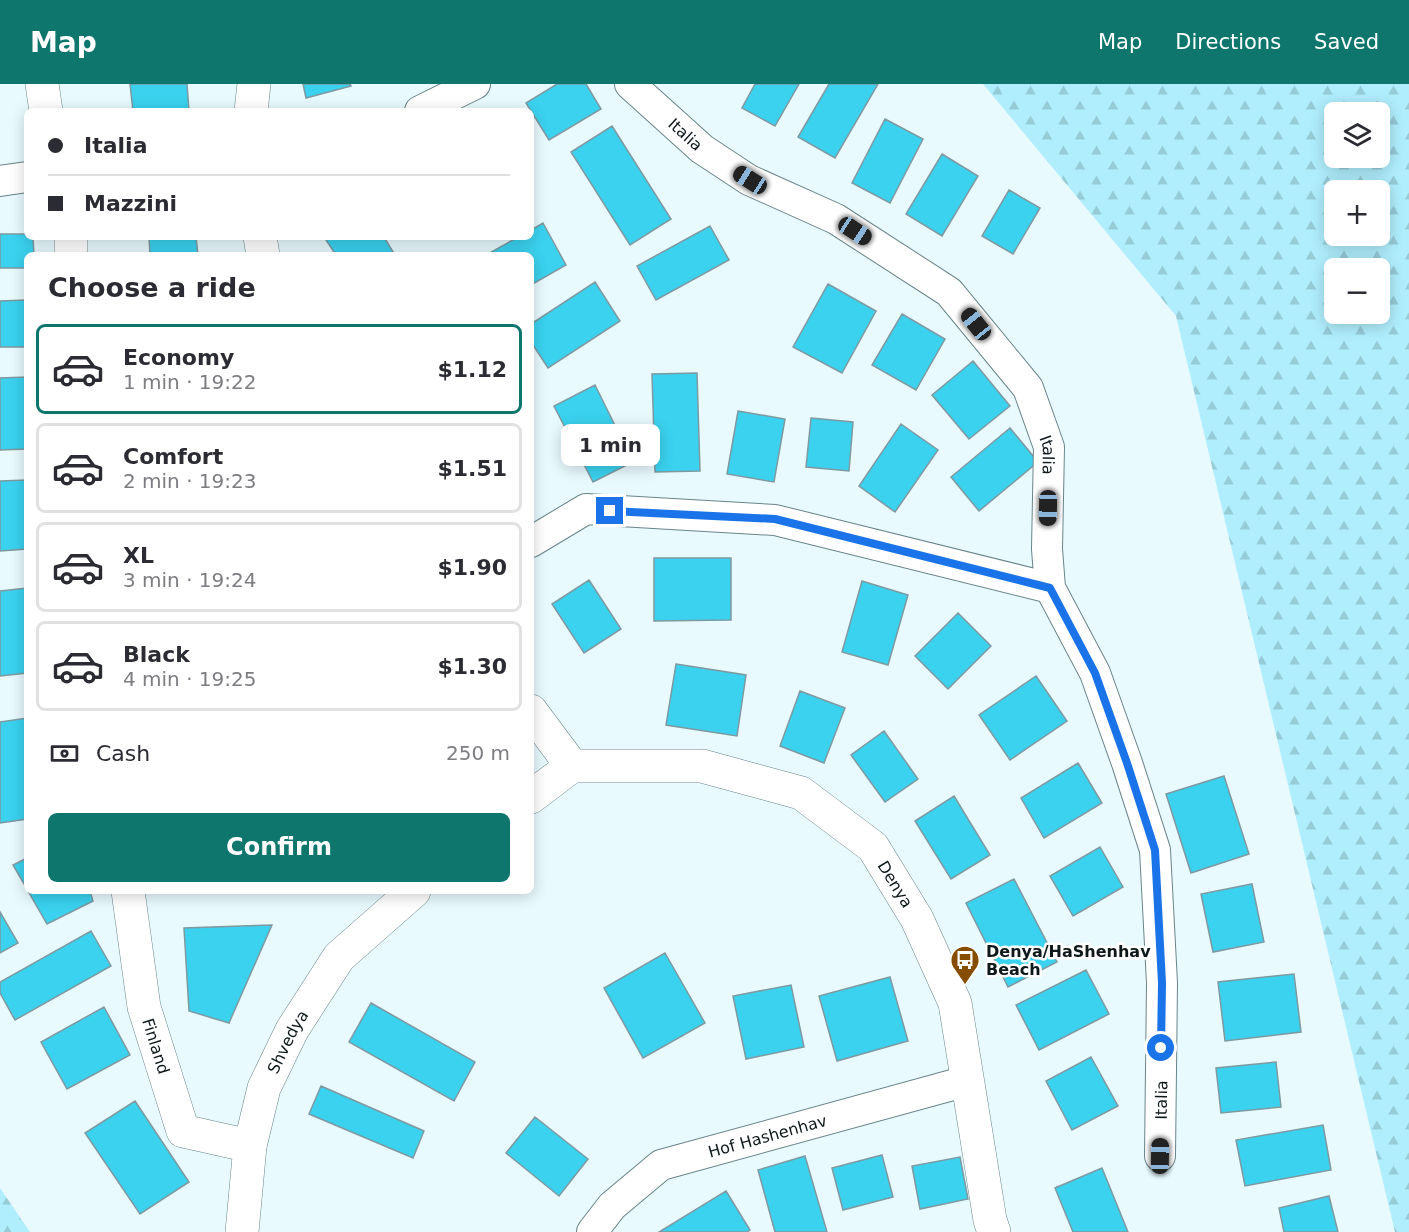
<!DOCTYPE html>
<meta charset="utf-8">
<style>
:root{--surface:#fff;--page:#f2f2f3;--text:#2b2b33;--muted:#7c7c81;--line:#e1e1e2;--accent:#0f766e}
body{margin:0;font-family:"DejaVu Sans",sans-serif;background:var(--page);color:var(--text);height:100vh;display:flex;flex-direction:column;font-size:22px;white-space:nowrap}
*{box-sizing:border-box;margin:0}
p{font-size:20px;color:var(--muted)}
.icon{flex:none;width:33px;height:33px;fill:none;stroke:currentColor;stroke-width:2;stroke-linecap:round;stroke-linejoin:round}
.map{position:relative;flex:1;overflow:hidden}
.details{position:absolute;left:24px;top:168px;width:510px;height:642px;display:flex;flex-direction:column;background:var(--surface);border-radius:9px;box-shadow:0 3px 15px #0003}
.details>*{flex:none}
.guide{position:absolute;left:24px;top:24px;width:510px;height:132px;border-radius:9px;box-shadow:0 3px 15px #0003;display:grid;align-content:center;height:132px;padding:0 24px;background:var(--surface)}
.controls{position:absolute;left:1324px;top:18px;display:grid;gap:12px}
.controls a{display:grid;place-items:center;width:66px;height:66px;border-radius:9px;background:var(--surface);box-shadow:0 3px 15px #0003;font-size:30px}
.end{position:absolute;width:27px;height:27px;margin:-14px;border:8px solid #1a73e8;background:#fff;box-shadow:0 0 0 3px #fff}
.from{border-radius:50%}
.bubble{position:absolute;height:42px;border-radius:9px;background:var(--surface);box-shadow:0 3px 15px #0003;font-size:20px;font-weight:800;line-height:42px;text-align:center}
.car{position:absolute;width:18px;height:36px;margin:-18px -9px;border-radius:8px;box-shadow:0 0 4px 2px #0007;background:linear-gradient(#222 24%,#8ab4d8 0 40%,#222 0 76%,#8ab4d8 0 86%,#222 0)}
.guide b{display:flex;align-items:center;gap:21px;height:57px;font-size:22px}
.guide b+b{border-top:2px solid var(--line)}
.guide i{width:15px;height:15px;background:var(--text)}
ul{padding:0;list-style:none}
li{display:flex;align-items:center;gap:18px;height:90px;margin:0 12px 9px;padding:0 12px;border:3px solid var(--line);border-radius:9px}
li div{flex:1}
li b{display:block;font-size:22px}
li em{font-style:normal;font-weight:800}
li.on{border-color:var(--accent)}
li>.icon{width:54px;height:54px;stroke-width:1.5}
h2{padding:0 24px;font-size:27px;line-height:72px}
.pay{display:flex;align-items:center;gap:15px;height:66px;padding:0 24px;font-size:22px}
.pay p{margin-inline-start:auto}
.action{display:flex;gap:12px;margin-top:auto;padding:12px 24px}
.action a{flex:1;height:69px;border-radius:9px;background:var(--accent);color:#fff;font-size:24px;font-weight:800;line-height:69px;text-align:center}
header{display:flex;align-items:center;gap:36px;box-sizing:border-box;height:84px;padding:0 30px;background:var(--accent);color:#fff}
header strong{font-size:28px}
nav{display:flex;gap:33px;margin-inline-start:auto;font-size:21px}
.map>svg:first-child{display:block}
.forest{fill:url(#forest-firs);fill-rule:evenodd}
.building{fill:#3ad2ef;stroke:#7e99a0;stroke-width:1.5}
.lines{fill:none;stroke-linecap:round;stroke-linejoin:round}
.minor-casing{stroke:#69848b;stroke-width:32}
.tertiary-casing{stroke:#69848b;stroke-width:34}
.minor{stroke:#fff;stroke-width:30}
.tertiary{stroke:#fff;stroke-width:33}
.route{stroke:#1a73e8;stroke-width:8}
.labels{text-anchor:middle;stroke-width:5;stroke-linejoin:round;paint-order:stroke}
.street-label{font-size:16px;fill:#0e181b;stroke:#fff}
.poi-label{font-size:16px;font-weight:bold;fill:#0e181b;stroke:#fff;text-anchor:start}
</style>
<header>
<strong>Map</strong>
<nav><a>Map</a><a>Directions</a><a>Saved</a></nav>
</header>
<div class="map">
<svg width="1409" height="1148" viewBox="0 0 1409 1148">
<defs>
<pattern id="forest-firs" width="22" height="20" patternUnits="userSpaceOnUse" patternTransform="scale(1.5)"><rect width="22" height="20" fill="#b0eefd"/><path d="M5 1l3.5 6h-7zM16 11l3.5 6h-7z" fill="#96cbd8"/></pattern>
</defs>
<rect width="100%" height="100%" fill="#e8fafe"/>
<path class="forest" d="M983,0h426v1148h-14l-219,-916zM1335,28h45v46h-45zM1335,106h45v46h-45zM1335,184h45v46h-45z
M0,1104l30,44h-30z"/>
<path class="building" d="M130,0h57l2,27h-56z
M303,0h47l1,2 -45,12z
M557,0h29l15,25 -52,31 -23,-37z
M755,0h44l-24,42 -33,-18z
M829,0h49l-43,74 -37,-21z
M885,35l38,20 -33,64 -38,-20z
M612,42l59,93 -41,26 -59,-93z
M942,70l36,22 -36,60 -36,-22z
M1009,106l31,18 -27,46 -31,-18z
M543,139l23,42 -35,20v-30h-45l32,-18h13v-7z
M710,142l19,34 -73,40 -19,-34z
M0,150h27v3h6l1,18h-7v13h-27z
M149,153h47l2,18h-48z
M324,153h60l11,18h-59z
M595,198l25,39 -72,47 -17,-26v-18z
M828,200l48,27 -34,62 -49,-26z
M26,216v47h-26v-46z
M902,230l43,25 -29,51 -44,-25z
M973,277l37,45 -41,33 -37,-44z
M697,289l3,98 -45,1 -3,-98z
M27,293v72l-27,1v-72z
M595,301l38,77 -40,20 -39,-76z
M738,327l47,8 -11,63 -47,-8z
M811,334l42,4 -4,49 -43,-4z
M901,340l37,26 -43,62 -36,-26z
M1010,344l28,34 -59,49 -28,-34z
M27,396v69l-27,2v-70z
M654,474h77v62l-77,1z
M589,496l32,49 -37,24 -32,-49z
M862,497l46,14 -20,70 -46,-13z
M27,504v85l-27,3v-85z
M958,529l33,33 -43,43 -33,-33z
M676,580l70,11 -9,61 -71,-11z
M1036,592l31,45 -57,39 -31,-45z
M800,607l45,17 -21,55 -44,-17z
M27,634v101l-27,4v-101z
M884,647l34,48 -33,23 -34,-47z
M1078,679l24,40 -58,35 -23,-40z
M1224,692l25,78 -58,19 -25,-79z
M954,712l36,59 -39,24 -36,-58z
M1100,763l23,40 -50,29 -23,-40z
M27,774v31l-14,-24z
M1014,795l43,83 -49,25 -42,-84z
M1252,800l12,58 -51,10 -12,-58z
M28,807h62l3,10 -46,23z
M0,828l18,31 -18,10z
M272,841l-43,98 -40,-12 -5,-83z
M91,847l20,35 -96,54 -15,-27v-11z
M665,869l40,70 -62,35 -39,-70z
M1086,886l23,44 -70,36 -23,-45z
M1294,890l7,58 -76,9 -7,-59z
M890,893l18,64 -71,20 -18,-65z
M791,901l13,62 -58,12 -13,-63z
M371,919l104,59 -21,39 -105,-59z
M104,923l26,48 -63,34 -26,-47z
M1091,973l27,49 -46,24 -26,-49z
M1276,978l5,45 -60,6 -5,-45z
M321,1002l103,45 -11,27 -104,-44z
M135,1017l54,81 -49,32 -55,-81z
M535,1033l53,42 -29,37 -53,-43z
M1323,1041l8,45 -86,16 -9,-46z
M882,1071l11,42 -50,13 -11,-42z
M805,1072l22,76h-52l-17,-62z
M960,1073l8,42 -48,10 -8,-43z
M1102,1084l26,64h-55l-18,-44z
M726,1107l24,39 -3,2h-88z
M1329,1112l9,36h-54l-5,-24z"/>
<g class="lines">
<g class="minor-casing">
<g id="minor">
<path id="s1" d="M630,0l72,65 47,31 87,39 113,73 79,96 21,59 -2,102 3,39 45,85 32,90 28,87 7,133 -2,173"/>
<path d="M420,27l55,-27"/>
<path d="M0,97l27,-4"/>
<path d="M531,458l55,-33 189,11 275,68"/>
<path id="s2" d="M592,1148l20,-26 49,-41 306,-84"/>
</g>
</g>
<g class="tertiary-casing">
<g id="tertiary">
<path d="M42,0l4,27"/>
<path d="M251,27l3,-27"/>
<path d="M71,153v18"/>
<path d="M260,153l3,18"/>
<path d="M531,627l41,55"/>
<path id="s3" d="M572,682h130l99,27 72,54 44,72 38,84 35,217 4,12"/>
<path d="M531,713l41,-31"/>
<path id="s4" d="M128,807l16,116 39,124 67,15"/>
<path id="s5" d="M242,1148l8,-86 14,-58 28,-58 47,-73 75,-66"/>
</g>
</g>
<use href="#minor" class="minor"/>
<use href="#tertiary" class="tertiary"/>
</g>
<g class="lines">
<path class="route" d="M610,427l165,8 275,69 45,85 32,90 28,87 7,133 -1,65"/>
</g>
<defs>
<g id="bus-pin" transform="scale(1.5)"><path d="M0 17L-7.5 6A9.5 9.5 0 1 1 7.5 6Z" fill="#864d00" stroke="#fff"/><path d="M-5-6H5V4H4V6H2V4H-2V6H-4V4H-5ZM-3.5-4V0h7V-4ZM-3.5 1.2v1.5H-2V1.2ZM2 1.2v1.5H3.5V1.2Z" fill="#fff"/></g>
</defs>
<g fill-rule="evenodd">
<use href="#bus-pin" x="965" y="876"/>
</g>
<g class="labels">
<g class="street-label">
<text dy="6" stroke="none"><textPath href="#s1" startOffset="75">Italia</textPath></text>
<text dy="6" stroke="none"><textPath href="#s1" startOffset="578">Italia</textPath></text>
<text dy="6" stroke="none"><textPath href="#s3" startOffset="366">Denya</textPath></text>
<text dy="6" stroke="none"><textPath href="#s5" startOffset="198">Shvedya</textPath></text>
<text dy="6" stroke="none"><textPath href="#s4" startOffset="158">Finland</textPath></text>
<text transform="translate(1161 1016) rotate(-89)" y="6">Italia</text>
<text dy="6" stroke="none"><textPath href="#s2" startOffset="207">Hof Hashenhav</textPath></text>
</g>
<g class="poi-label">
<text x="986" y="873">Denya/HaShenhav<tspan x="986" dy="18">Beach</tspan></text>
</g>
</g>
</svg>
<div class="controls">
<a><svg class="icon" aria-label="layers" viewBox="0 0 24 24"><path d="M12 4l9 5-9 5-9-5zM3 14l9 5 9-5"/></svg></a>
<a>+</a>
<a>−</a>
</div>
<i class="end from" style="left:1161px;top:964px"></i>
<i class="end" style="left:610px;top:427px"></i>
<div class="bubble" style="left:561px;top:340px;width:99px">1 min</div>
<i class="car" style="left:750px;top:96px;rotate:302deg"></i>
<i class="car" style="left:855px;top:147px;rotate:123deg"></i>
<i class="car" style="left:976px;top:240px;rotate:321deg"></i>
<i class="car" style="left:1048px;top:424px;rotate:181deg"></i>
<i class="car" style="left:1160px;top:1072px;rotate:1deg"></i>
<div class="guide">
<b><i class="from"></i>Italia</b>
<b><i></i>Mazzini</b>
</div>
<section class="details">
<h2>Choose a ride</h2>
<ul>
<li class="on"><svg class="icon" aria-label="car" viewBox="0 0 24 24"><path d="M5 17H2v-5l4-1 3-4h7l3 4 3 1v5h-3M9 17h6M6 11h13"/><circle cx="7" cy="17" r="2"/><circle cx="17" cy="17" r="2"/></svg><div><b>Economy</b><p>1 min · 19:22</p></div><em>$1.12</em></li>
<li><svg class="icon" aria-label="car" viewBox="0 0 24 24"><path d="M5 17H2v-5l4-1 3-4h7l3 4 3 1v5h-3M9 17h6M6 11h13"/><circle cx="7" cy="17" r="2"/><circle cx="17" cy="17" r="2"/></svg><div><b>Comfort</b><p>2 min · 19:23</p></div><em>$1.51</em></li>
<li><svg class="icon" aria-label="car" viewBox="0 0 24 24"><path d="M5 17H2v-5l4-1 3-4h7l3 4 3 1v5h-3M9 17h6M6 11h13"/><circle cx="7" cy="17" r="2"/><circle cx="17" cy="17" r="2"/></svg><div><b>XL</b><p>3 min · 19:24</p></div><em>$1.90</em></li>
<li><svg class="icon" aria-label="car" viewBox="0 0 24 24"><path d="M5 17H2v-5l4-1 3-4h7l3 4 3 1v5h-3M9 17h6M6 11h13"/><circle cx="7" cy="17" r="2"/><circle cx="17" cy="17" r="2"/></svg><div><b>Black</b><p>4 min · 19:25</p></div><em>$1.30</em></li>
</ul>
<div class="pay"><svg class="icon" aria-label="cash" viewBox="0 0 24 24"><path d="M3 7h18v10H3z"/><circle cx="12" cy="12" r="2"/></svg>Cash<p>250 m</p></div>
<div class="action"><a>Confirm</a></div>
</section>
</div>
